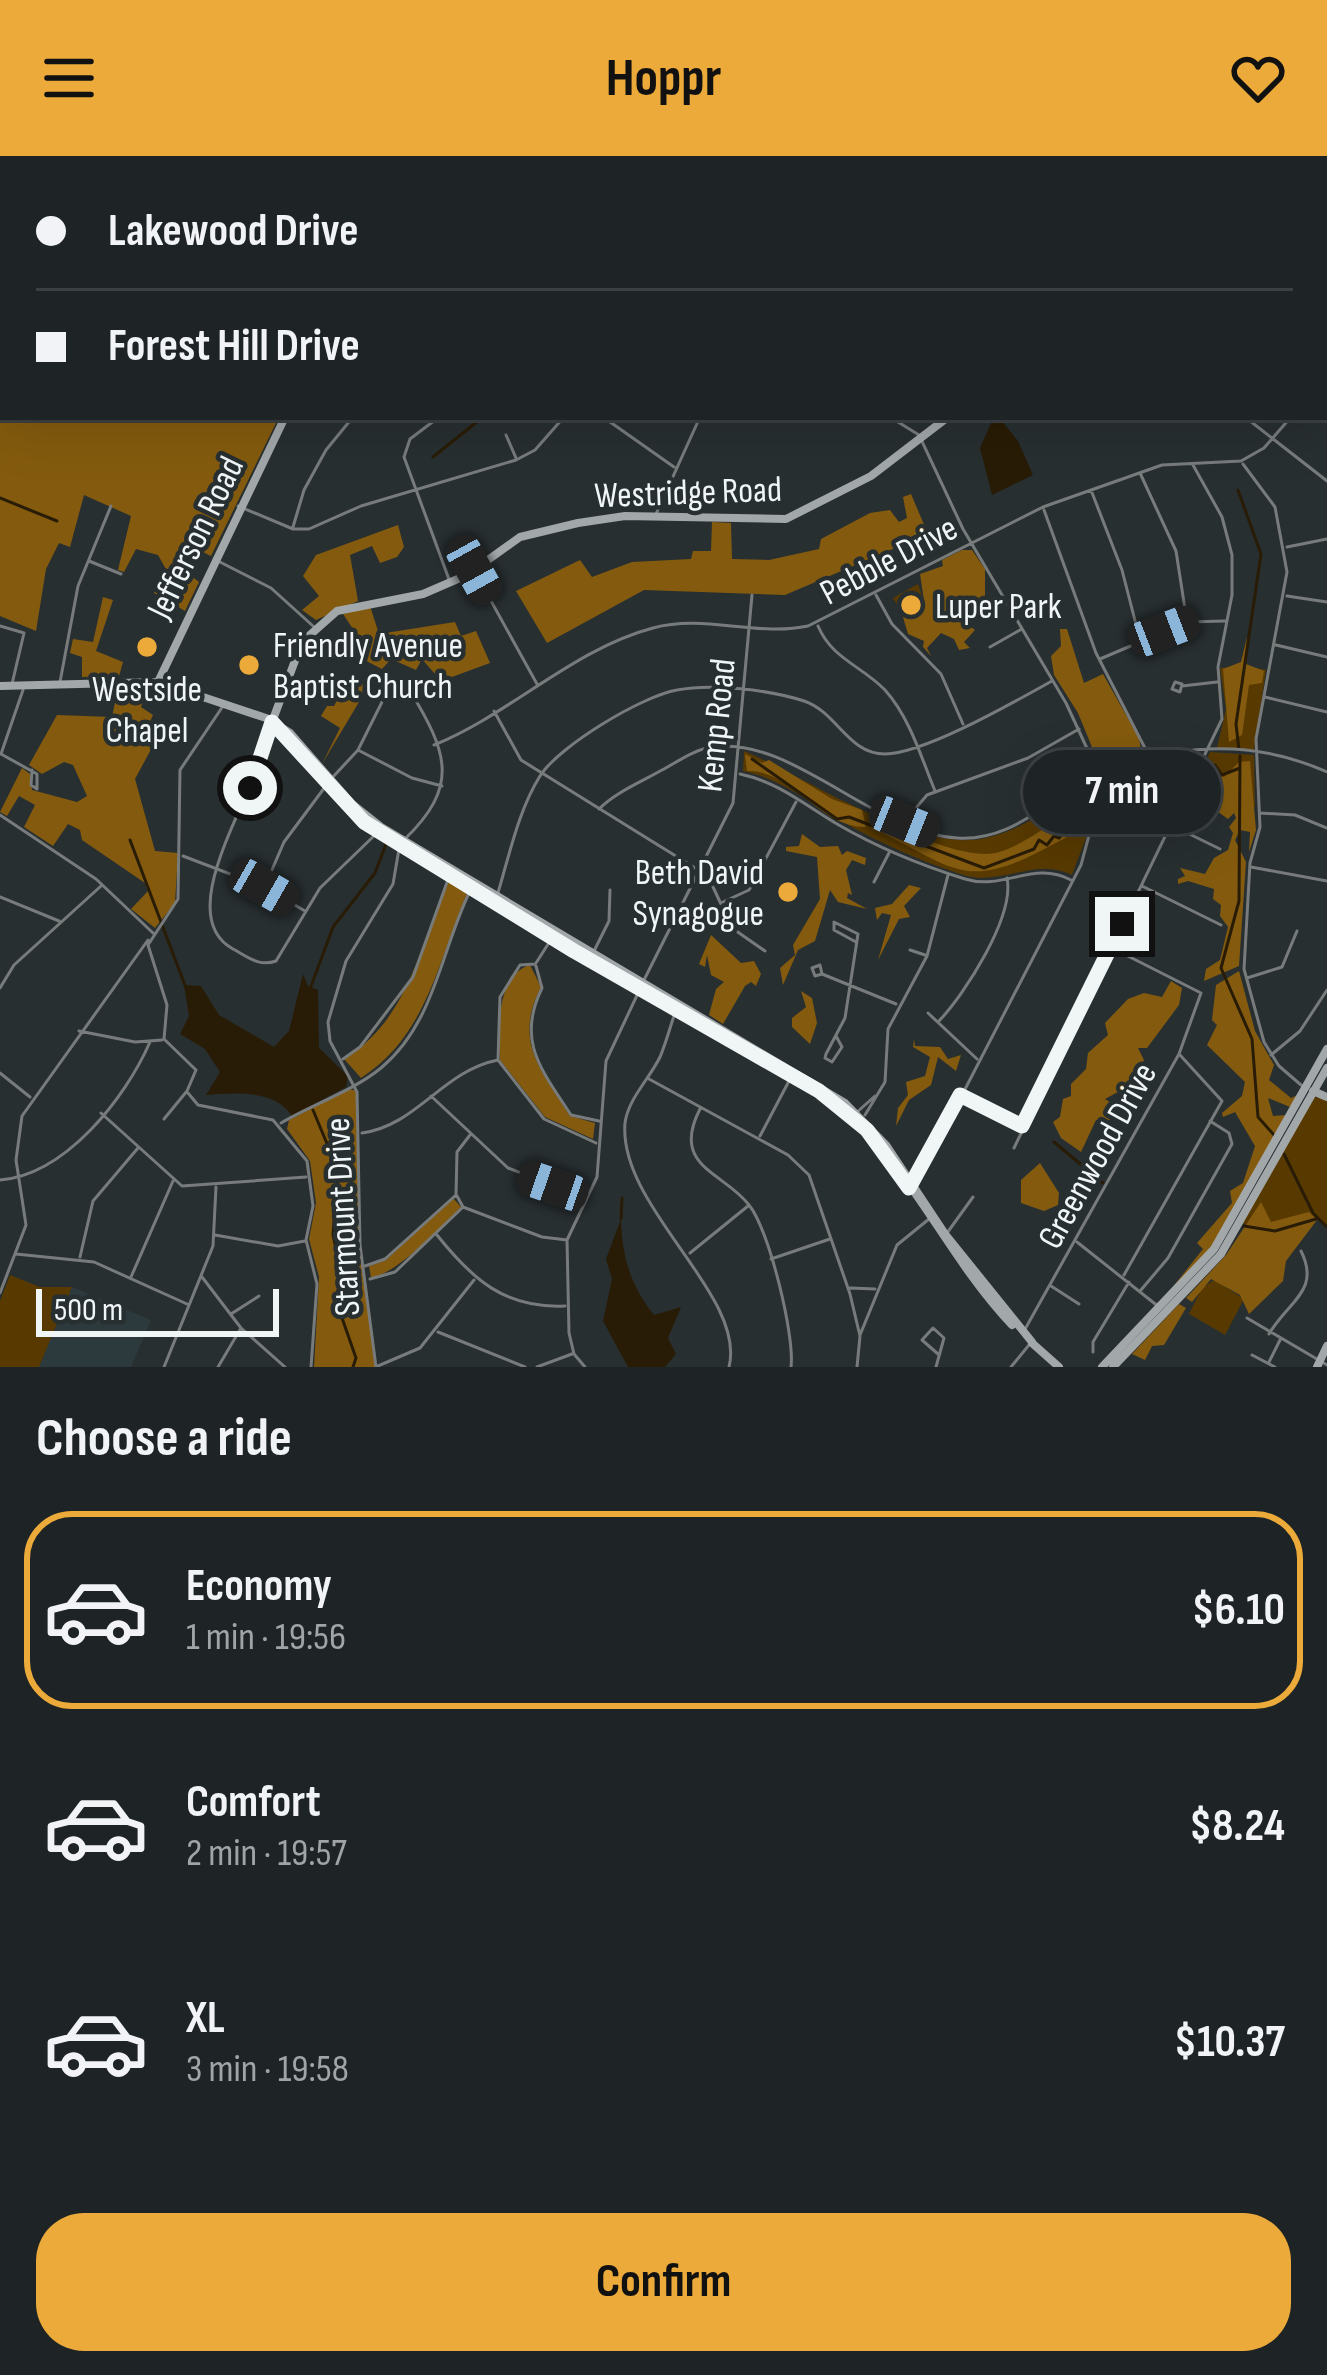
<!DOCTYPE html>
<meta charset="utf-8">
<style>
:root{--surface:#1e2325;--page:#262b2d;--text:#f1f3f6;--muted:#a1a4a7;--line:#3c4042;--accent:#ebaa39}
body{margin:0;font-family:"Sofia Sans Condensed",sans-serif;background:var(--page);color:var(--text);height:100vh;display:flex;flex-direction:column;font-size:45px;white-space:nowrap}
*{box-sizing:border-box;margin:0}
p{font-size:39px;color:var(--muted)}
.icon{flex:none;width:66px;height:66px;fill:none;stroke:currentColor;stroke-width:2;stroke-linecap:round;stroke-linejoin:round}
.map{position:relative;height:1211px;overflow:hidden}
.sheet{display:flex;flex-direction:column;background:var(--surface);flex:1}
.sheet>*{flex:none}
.guide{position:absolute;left:0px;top:0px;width:1329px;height:264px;box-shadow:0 12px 48px #0002,0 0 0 3px var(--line);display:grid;align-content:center;height:264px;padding:0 36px;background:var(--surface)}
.scale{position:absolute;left:36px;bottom:30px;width:243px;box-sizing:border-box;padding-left:12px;border:6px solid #f0f5f6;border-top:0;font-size:33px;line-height:42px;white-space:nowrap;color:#f0f5f6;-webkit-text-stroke:9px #282f31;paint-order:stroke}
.end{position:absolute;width:54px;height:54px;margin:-27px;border:15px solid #f0f5f6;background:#111;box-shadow:0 0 0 6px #111}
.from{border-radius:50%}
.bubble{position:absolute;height:84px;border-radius:42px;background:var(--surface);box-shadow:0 12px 48px #0002,0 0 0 3px var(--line);font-size:39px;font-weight:700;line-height:84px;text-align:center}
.car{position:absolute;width:36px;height:72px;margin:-36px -18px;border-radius:15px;box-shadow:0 0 9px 3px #0007;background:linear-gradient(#222 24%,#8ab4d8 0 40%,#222 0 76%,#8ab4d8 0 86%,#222 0)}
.guide b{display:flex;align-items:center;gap:42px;height:114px;font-size:45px}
.guide b+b{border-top:3px solid var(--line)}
.guide i{width:30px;height:30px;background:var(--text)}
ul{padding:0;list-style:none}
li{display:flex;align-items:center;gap:36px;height:198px;margin:0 24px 18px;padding:0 12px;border:6px solid transparent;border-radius:48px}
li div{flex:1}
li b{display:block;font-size:45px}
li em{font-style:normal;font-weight:700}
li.selected{border-color:var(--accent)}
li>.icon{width:108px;height:108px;stroke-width:1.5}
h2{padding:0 36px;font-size:54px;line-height:144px}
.button{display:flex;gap:24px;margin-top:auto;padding:24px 36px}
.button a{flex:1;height:138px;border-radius:48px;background:var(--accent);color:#111;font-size:48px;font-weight:700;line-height:138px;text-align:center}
header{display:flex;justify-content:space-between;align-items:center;height:156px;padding:0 36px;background:var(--accent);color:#111;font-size:54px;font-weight:700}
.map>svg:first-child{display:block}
.built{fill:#2c3a3e}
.green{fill:#583a00}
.forest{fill:#845b0e}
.water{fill:#291c06}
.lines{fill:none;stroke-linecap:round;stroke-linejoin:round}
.stream{stroke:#291c06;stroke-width:3}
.street{stroke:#787b7c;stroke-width:3}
.secondary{stroke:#a2a7a9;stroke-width:8}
.route{stroke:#f0f5f6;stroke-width:15}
.poi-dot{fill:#ebaa39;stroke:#282f31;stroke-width:4.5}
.labels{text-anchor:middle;stroke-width:9;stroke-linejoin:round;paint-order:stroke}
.street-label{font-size:36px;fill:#f0f5f6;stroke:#282f31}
.poi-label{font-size:36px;fill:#f0f5f6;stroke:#282f31;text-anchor:start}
</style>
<header><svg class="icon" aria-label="menu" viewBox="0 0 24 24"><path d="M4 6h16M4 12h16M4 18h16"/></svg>Hoppr<svg class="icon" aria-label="heart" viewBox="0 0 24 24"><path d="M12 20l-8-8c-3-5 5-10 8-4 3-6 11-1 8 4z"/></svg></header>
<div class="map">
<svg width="1327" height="1211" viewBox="0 0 1327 1211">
<rect width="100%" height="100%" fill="#282f31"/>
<path class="built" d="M72,1131l79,33 -20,47h-92z"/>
<path class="green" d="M918,428l8,24 -19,14 -14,-24z
M1244,510l22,4 -12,80 -37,-2 9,-39 -6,-41z
M744,595c64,27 174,103 242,87 41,-9 71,-37 108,-54l-1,35 -21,56c-39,-18 -71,12 -109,0 -40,-13 -84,-32 -120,-53 -33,-20 -62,-43 -100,-51z
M1210,596l44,3 1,52 -62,-19z
M1313,941l14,2v128l-10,-9 -54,14 -21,-9z
M10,1119l30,12h32l-33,80h-39v-66z
M1214,1124l30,19 -19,36 -36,-21 13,-26z"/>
<path class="forest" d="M0,52l3,209h276l-68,139 -24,-11 -12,18 24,19 -14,29 -31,-18 13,-22 -9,-16 -22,-6 -12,23 -6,-2 13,-54 -47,-21 -14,52 -11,-4 -13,26 -10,62 -36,-15z
M911,338l17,40 -143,61 -141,-5 -97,53 -31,-52 64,-31 12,17 40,-15 59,-3 2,-8h18l1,-29 19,1 1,36 37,1 50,-11 2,-10 49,-26 20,-3 9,12 8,-4 -4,-21z
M398,369l6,22 -7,10 -17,6 -8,-17 -22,9 8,46 -42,19 -14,-10 17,-14 -16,-20 13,-21z
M962,394h10l13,19v35l7,-5 1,4 -26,21 8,6 -11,12 6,6 -11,2 -5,-11 -13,-6 -14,15 4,8 -8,-9 1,-6 -16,-7 -5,-17 14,-1 8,-9 -5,-33 23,-8 -1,-6z
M103,441l10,3 -17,51 27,11 -4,14 -37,1v-20l-12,-4 3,-14 20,3z
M370,450l9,28 76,-12 6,14 15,-5 14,32 -49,18 -19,-22 -6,11 -25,-11 -9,10 -35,-18 12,-13 -16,-24z
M1060,473h7l17,54 19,-9 36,64 3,17 -41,14 -23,-56 -24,-38 -3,-19 10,-10z
M1247,481l-1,27 18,7 -2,12 -13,2 -7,50 -13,7 -6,-73 18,-7z
M350,520l13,7 -1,14 -40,67 18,-36 -19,-12 6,-10h7z
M118,532l29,1 -6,18 12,8 -4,9 12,7 -26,48 20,72 23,2 -3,50 -20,25 -24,-19 17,-18 -3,-8 -63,-43 -2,-10 -12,-6 -15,22 -29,-19 11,-22 -16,-9 -12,20 -7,-4 22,-44 8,6 2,16 45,12 10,-6 -14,-31 -9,-3 -22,12 -13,-9 28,-50 55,2z
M1194,594l8,7 -19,31 -29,-8 -9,18v18l-9,6 -35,-14 1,-26 49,-24z
M745,598l17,9 7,-3 63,39 30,11 4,17c-44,2 -76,-58 -119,-56z
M1250,605l6,69 -7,22 1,-20 -10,-2 -5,10 11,22 -7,104 -35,15 2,-12 14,-9 8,-33 -8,-11 1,-11 -8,-6 1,-10 -26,-8 -10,3v-5l7,-3 -5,-8 25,6 9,-16 14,-8 5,-17 -4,-6 7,-9 -2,-5 -6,6 -36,-26 13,-27 19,11 15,-15z
M1089,641l3,14c-11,20 -23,25 -42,35 -88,48 -96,20 -180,-19l-1,-11c35,13 80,38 118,38 28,0 75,-39 102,-57z
M802,678l18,13 18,-1 4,9 5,-4 19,7 -1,7 -13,-5 -6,10 6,25 -4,-2 -1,5 20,11 -29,-7 -8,-12 -15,51 -17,9 -15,35 -3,-17 15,-13 -2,-10 27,-46 -3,-42 -31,-6v-4l13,-1z
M450,723l19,10c-30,68 -41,146 -108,189l-17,-19c66,-40 76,-117 106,-180z
M909,729l12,3 -17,18 6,11 -11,2 -21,41 13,-45 -9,-2 -5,7 -2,-12 17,-4z
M711,779l30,28 13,-2 7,13 -5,12 -5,-4 -6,4 -22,38 -14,-9 7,-26 8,-7 -13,-7 -4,-20 -2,12 -6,-3z
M530,809l11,22c-28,55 0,82 29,129l25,7 -2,16 -48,-22 -45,-57c-2,-30 -4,-85 30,-95z
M1239,815l16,60 19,34 -5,15 22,18 9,-4 -10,13 -22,-9 5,18 14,-1 -77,135 -38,38 31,-39 -6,-6 35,-40 -2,-12 13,-8 12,-37 -20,-34 -12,5 -1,-4 20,-17 3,-14 -38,-37 10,-20 -5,-5 4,-35z
M1171,825l11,7 -3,17 -32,43h-9l6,12 -15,26 -24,13 11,7 -3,5 -8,-5 5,14h-14l-15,32 -20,-14 -8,-16 7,-5 3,-18 8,-3v-12l15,-15 2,-16 20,-18 -3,-12 23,-24 16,-6 18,4z
M801,835l11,7 5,25 -7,21 -18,-17v-9l14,-11z
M914,883l1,7 25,1 8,12 13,-4 -5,16 -18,-14 -7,28 -22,15 -13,26 2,-18 10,-13 -2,-13 19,-6 5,-19 -17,-10z
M349,933l8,2 2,150 17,126h-62l5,-90 -10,-38 7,-36 -6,-42 -23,-32 2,-9z
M1040,1007l19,30 -1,12 -14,6 -23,-8v-23z
M453,1042l8,9c-22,22 -62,65 -90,71l-2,-12 17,-6z
M1261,1046l10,20 38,-10 8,8 -31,41 -3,20 -34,33 -9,-19 -29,-16 -19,23 -6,-4 40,-43z
M1179,1148l7,4 -22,37 -12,1 -7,14 -13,-6z"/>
<path class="water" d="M1001,264l17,21 15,34 -41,20 -12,-47 11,-25z
M303,818l5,12 10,4 1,58 29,28 -2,11 -54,29c-17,-27 -59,-23 -86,-21l14,-23 -15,-23 -25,-15 9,-18 -5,-31 17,1 18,29 55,32 15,-16z
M621,1063c1,37 9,66 33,96l27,-8 -13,31 8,16 -11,13h-37l-25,-46 9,-42 -6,-20z"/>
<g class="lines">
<path class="stream" d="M637,3l2,-3
M783,3v-3
M433,301l50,-40
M1238,334l23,64 -25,170 3,26
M0,342l57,23
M1240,600l-1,145 -18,67 31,71 6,78 16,18
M752,603l85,60 12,-2 135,51 50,-19 5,-9 8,5 7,-9 5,2 32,-36
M1208,609h7l7,10 18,-7
M1106,639l31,-17 62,-16
M130,684l56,148
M310,833l23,-62 42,-54 11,-29
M313,954l25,60 -5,65 9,41 -1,39 15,43 -3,9
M1054,986l49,41
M1284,998l29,59 14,14
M621,1063l1,-21
M1244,1070l31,5 41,-12"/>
<path class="street" d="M29,0v3
M122,0l6,3
M497,0l5,3
M702,0l4,3
M806,0l1,3
M1285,0l6,3
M88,3l1,-3
M308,3l2,-3
M508,3l2,-3
M611,3l2,-3
M689,3l3,-3
M859,3l2,-3
M917,3l2,-3
M1326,16l1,1
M0,26l3,1
M1326,217l1,-1
M439,261l-29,22 -6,18 46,125
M603,261l71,50
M744,261l26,3
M801,261l3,2
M890,261l29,18 44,94 103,174 25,54 7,45 -17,63 -164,317
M1245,261l82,64
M506,279l10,23
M1243,308l32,43 12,65 -31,167 4,88 -10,36 -6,106 20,73 15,24 22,19
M1140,317l36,78 11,71
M1091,334l31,80 18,70
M238,350l55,23h16l52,-23 155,-46 19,-10 29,-33
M1044,354l52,143 52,101
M656,358l44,-97
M293,371l11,-37 22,-40 27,-33
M1287,391l40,-8
M89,405l32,13
M218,405l53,27 42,38
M475,416l62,112
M876,439l16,29 49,50 22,50
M1287,440l40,6
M0,470l24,7 -12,51
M818,470c14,33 44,40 67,64 25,28 36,67 50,101
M1276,489l51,12
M990,491l30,-17
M1100,503l87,-37 38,-1
M60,526l18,-96 33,-80
M1175,526l7,2 -2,8 -8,-3z
M1182,530l35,-4
M1265,541l62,15
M494,555l27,49 187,116 24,52 33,23
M271,571c-8,57 -104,186 -38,222 15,8 26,18 43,12l44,-73 57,-55
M434,589c75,-30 139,-96 219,-117 51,-14 104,9 155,-2l235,-119 119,-42 79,-4 23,-13 27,-31
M358,594l54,28 30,8
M1,598l36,20v15l-6,-4 1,-15
M1,598l22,-64
M740,618c38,8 65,31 97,50 38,22 86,42 128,55 39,12 68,-19 106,1
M331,623l27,-29 27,-54 15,-10 9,3c39,64 51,97 -5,151
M599,653c17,-17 42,-27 63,-39 15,-8 32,-20 49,-23 81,-12 162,86 246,91 44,3 75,-23 109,-44 80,-49 174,-61 261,-22
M1260,657l35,2 32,13
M0,659l96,64 57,54
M905,665l22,-26 101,-37 51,-29
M1173,670l47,23
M183,700l81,31 41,24
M1251,711l76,14
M874,726l16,-31
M265,730l19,-44 41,-55
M1142,730l79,39
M497,740c12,-39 21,-85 43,-120 19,-30 102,-80 137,-86 35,-7 93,0 127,11 33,11 44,53 81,53 39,0 131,-53 167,-73
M0,741l59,24
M723,746l26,-12 47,-88
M910,794l15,5
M593,797l16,-32 1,-31
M536,807l16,-25
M535,808l-15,1 -20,32 -2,63 46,59 52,24
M536,810l6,22c-26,53 -1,81 29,127l28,6
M822,818l-2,-9 -8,3 3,8 7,-2 74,30
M1247,822l35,-11 15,-36
M644,824l89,-177 19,-208
M0,832l14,-23 87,-79
M675,857c-5,14 -9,30 -15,44 -10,21 -32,42 -35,66 -7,84 122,172 104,244
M928,857l49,46
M938,866c27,-28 77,-106 69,-144
M79,875l56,11 27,-2
M836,880l6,11 -10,15 -7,-4 1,-4 19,-36 13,-84 -24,-12v8l22,12
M1271,899l29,-24 27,-41
M343,903l17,-12 53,-70 37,-103
M0,917l30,24
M649,923l139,76 21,20 41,119 10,42 -3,31
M188,937l10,12 75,15 34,41 6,45 -7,34 11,44 -6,83
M960,939l60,30
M431,940l77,72 77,30
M700,953c-30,58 24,63 49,96 20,24 46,131 42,162
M101,957l81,73 124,-9
M856,957l19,-17
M865,959l20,-33 3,-53 39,-73 21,-81
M164,963l23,-28 9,-21 -32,-31 3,-34 -19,-60 30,-46 2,-129 43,-64
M281,967c32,-19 72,-32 100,-55 54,-45 60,-118 89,-177
M362,977c56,-8 80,-62 136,-73
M760,980l29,-55
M1014,992l208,-429 -4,-52 14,-72v-40l-10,-38 -29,-52
M0,1024c65,-5 125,-81 150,-138
M457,1040l6,11 79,30 25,3
M947,1077l26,-36
M215,1079l63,11 27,-5
M437,1079c35,44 68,74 128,71
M1077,1086l82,65
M690,1097l58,-47
M16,1098l78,8 93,42
M80,1101l13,-56 45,-53
M771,1103l59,-20
M365,1110l20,-7 71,-64 1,-43 13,-17
M1124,1119l98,-174 -42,-46
M131,1121l42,-96
M202,1121l39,51 44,39
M370,1123l25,-7 68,-65
M1051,1130l28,18
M850,1132l25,1
M1141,1134l27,-32 64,-114 -3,-11 -19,-12
M0,1137l26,-68 -10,-65 6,-44 126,-176
M231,1158l28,-18
M1247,1162l80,47
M1024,1175l155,-277 22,-61 -89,-45
M438,1176l87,35
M1269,1178c19,-33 52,-43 32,-83
M860,1179l37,-90 32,-26
M1093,1196v-10l36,-60
M1252,1199l23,12
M1269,1206l11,-22
M378,1210l42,-18 54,-68
M164,1211l49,-121 3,-59
M218,1211l23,-39
M376,1211l-16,-122 -3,-153 -27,-51 -2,-19 18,-61 47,-77 6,-35
M537,1211l35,-13
M585,1211l-11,-13 -5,-21 -2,-93 30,-63 9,-116 34,-72
M936,1211l8,-29 -11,-10 -11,12 16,14
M1011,1211l18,-22"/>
<path class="secondary" d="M1091,0l2,3
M423,3l3,-3
M1326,84l1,-1
M1326,246l1,1
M158,526l127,-265
M0,530l158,-4 108,36 24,15 62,71 29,23 464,276 41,42 59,89 87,108
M272,566l30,-80 35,-31 86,-17 44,-19 53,-38 58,-14 47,-7 161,3 85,-43 77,-59
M273,567l74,83 31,25 463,276c70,59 107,151 171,218
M1313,935l14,6
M1032,1187l27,24
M1102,1211l112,-118 113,-200
M1113,1211l108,-113 106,-186
M1317,1211l10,-21"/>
</g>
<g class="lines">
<path class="route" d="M250,632l22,-66 92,100 210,129 245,140 48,39 42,58 51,-93 62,31 100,-202"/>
</g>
<g class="poi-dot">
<circle cx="911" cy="449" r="12"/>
<circle cx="147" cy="491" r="12"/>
<circle cx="249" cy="509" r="12"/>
<circle cx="788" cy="736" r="12"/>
</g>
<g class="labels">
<g class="street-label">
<text transform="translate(688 335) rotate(-2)" y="13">Westridge Road</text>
<text transform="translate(194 381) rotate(-64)" y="13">Jefferson Road</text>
<text transform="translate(888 403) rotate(-28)" y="13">Pebble Drive</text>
<text transform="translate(715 569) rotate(-84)" y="13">Kemp Road</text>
<text transform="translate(1096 999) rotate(-61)" y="13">Greenwood Drive</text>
<text transform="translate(341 1061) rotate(-93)" y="13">Starmount Drive</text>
</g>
<g class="poi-label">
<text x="935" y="462">Luper Park</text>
<text x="273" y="501">Friendly Avenue<tspan x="273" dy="41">Baptist Church</tspan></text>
<text x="147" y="545" text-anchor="middle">Westside<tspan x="147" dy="41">Chapel</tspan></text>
<text x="764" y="728" text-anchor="end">Beth David<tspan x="764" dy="41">Synagogue</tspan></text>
</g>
</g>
</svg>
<div class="scale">500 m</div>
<i class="end from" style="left:250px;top:632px"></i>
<i class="end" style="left:1122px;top:768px"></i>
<div class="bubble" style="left:1023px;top:594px;width:198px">7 min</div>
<i class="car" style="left:474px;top:414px;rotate:151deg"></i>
<i class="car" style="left:1164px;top:475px;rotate:69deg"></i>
<i class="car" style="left:904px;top:666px;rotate:112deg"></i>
<i class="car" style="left:264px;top:731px;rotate:120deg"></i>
<i class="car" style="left:553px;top:1030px;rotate:289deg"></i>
<div class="guide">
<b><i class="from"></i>Lakewood Drive</b>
<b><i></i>Forest Hill Drive</b>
</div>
</div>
<section class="sheet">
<h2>Choose a ride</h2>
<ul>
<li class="selected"><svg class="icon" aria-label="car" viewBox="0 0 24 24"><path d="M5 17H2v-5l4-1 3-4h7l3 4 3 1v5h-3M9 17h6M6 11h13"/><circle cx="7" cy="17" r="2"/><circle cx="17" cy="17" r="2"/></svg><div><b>Economy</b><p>1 min · 19:56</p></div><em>$6.10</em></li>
<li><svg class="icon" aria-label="car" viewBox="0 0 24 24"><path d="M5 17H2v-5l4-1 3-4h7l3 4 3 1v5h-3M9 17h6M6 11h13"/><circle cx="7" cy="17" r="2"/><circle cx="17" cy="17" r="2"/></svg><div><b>Comfort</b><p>2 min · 19:57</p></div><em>$8.24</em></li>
<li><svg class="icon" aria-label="car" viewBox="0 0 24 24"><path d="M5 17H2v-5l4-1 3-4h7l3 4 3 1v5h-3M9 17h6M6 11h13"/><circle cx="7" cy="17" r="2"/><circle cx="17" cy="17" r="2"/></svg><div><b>XL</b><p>3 min · 19:58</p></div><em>$10.37</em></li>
</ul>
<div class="button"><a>Confirm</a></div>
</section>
